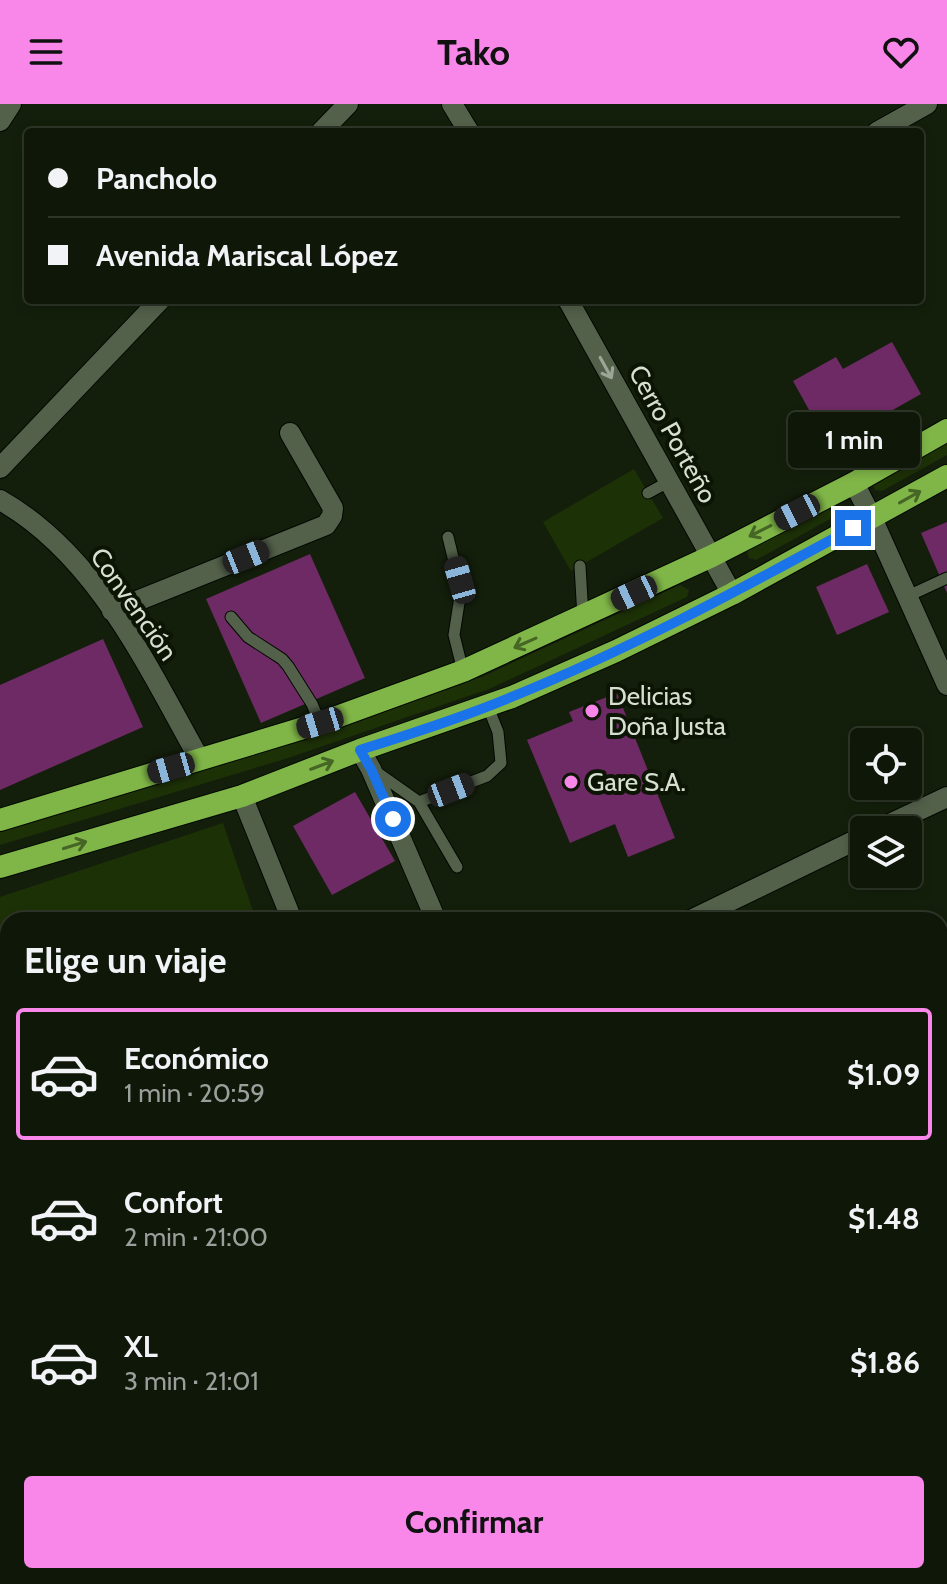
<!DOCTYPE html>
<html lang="es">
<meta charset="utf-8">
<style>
:root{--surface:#0f1708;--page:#1d2416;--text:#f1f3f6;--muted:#9b9f9c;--line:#2f3629;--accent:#f987e9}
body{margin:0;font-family:Cabin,sans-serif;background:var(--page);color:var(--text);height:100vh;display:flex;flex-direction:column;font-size:30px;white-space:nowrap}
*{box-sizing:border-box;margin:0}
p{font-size:26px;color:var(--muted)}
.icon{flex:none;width:44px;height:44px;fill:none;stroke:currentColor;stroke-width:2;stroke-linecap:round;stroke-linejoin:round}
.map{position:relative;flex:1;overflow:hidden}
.sheet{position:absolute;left:0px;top:808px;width:948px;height:672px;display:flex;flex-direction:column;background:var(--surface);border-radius:24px 24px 0 0;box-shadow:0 4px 12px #0003,0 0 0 2px var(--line)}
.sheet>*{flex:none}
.hud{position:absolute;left:24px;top:24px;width:900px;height:176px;border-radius:8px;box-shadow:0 4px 12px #0003,0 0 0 2px var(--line);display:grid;align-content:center;height:176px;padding:0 24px;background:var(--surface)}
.buttons{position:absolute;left:850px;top:624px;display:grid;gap:16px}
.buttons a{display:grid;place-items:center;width:72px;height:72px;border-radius:8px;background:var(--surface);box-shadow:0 4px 12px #0003,0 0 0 2px var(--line);font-size:40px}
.end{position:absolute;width:36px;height:36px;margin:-18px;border:10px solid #1a73e8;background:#fff;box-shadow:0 0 0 4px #fff}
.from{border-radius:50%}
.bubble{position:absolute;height:56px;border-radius:8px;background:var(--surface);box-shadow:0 4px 12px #0003,0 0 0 2px var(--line);font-size:26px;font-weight:700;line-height:56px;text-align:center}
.car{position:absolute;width:24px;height:48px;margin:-24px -12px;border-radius:10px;box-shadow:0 0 6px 2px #0007;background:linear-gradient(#222 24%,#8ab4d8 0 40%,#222 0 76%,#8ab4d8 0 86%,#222 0)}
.hud b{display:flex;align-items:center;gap:28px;height:76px;font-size:30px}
.hud b+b{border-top:2px solid var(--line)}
.hud i{width:20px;height:20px;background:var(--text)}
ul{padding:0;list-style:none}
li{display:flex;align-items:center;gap:24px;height:132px;margin:0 16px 12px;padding:0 8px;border:4px solid transparent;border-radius:8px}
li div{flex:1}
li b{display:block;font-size:30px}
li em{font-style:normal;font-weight:700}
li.current{border-color:var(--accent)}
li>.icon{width:72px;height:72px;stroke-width:1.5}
h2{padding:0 24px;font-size:36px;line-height:96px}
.action{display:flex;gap:16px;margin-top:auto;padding:16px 24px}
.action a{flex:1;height:92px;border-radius:8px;background:var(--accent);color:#111;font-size:32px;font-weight:700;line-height:92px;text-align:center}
header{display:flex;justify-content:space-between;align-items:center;height:104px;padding:0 24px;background:var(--accent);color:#111;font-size:36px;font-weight:700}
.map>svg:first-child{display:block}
.green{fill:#1d3107}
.building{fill:#6d2a65}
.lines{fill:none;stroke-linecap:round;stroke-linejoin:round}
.service-casing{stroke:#020800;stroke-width:13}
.minor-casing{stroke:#020800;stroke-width:22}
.tertiary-casing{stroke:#020800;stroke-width:22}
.trunk-casing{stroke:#020800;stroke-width:24}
.service{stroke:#53604a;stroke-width:11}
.minor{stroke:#53604a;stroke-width:20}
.tertiary{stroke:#53604a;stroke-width:20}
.trunk{stroke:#80b648;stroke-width:22}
.oneway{stroke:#9ca695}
.oneway2{stroke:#466626}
.route{stroke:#1a73e8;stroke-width:10}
.poi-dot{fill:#f987e9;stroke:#0c1504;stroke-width:3}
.labels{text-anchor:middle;stroke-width:8;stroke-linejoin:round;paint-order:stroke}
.street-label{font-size:26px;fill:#d7dfd2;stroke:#0c1504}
.poi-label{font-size:26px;fill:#d7dfd2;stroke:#0c1504;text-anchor:start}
</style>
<header><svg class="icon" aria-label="menu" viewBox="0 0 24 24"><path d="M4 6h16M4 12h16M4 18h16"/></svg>Tako<svg class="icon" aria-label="heart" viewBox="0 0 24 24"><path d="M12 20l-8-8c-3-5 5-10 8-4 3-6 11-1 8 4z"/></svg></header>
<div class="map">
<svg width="947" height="1480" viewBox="0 0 947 1480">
<rect width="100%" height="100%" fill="#141f0b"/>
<path class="green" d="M947,335v16l-65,36 -7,-1 -3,-8z
M634,365l29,49 -92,53 -28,-49z
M826,403l6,6 -2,6 -74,41 -7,-2 -2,-7 2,-3z
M680,481l9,5 -2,7 -198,92 -204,70 -285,86v-14l280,-85 204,-70z
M223,719l33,97h-248v116l-8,-23v-116z"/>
<path class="building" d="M892,238l29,52 -92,52 -36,-65 43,-24 7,12z
M947,418v71l-26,-60z
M310,450l55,124 -104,45 -55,-124z
M867,460l22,48 -52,23 -21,-48z
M103,535l40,88 -143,63v-105z
M617,589l58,145 -47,19 -13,-33 -45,19 -43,-103 46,-19 -4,-9z
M355,688l40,69 -63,34 -39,-69z"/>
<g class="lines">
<g class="service-casing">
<path id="service" d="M648,389l22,-12
M448,433l13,53 -7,45 9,36
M580,462l3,51
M908,492l39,-18
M231,513l17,20 34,22 6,7 24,38 8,19
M375,667l44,31 38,65
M419,698l68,-26 14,-13 -3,-31 -10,-25
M922,1472l4,8"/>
</g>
<g class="minor-casing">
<path id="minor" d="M452,0l17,28
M0,17l11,-17
M321,28l27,-28
M877,28l50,-28
M568,196l164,294
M0,364l160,-168
M0,396c97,55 147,166 200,260
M112,507l214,-86 6,-9 1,-8 -43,-75
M360,646l11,19 65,151
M242,692l50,124
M877,726l70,-33
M691,816l173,-84
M940,1066l7,-4
M940,1385l7,-3
M0,1440l8,16
M16,1472l4,8
M569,1472l3,8"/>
</g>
<g class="tertiary-casing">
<path id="tertiary" d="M854,379l18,35 75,167"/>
</g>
<g class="trunk-casing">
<path id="trunk" d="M0,716l320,-97 143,-52 249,-115 142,-73 93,-53
M0,763l242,-71 118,-46 152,-53 104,-46 116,-57 215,-118"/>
</g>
<use href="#service" class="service"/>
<use href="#minor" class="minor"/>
<use href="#tertiary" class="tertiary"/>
<use href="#trunk" class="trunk"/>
</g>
<defs><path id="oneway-shaft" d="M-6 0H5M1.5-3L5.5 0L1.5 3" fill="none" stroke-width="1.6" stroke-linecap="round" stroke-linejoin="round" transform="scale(2)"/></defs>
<use class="oneway" href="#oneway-shaft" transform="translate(606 264) rotate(61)"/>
<g class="oneway2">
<use href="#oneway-shaft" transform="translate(910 393) rotate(-29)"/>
<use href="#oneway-shaft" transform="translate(760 427) rotate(153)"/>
<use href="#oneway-shaft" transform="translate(525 539) rotate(156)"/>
<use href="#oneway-shaft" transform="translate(322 661) rotate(-21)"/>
<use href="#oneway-shaft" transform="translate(75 741) rotate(-17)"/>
</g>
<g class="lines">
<path class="route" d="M393,715l-22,-50 -11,-19c50,-16 101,-32 149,-52 119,-48 232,-109 344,-170"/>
</g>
<g class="poi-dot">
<circle cx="592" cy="607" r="8"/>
<circle cx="571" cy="678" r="8"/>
</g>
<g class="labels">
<g class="street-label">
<text transform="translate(673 330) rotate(61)" y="9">Cerro Porteño</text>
<text transform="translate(134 500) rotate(55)" y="9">Convención</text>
</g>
<g class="poi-label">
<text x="608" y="601">Delicias<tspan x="608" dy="30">Doña Justa</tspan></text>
<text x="587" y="687">Gare S.A.</text>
</g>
</g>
</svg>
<div class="buttons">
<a><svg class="icon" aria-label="locate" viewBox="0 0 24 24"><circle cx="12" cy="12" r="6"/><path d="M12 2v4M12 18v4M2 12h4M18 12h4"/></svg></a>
<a><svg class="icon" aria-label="layers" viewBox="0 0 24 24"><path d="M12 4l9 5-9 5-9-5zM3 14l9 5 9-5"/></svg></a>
</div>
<i class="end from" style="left:393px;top:715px"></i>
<i class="end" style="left:853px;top:424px"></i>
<div class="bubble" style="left:788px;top:308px;width:132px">1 min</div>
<i class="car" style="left:797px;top:408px;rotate:243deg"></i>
<i class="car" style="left:246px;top:453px;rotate:68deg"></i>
<i class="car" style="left:460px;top:476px;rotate:344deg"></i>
<i class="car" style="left:634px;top:489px;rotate:245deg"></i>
<i class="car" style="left:320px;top:619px;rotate:253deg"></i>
<i class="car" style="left:171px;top:664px;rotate:254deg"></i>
<i class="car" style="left:451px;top:686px;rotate:69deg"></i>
<div class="hud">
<b><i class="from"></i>Pancholo</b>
<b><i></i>Avenida Mariscal López</b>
</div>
<section class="sheet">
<h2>Elige un viaje</h2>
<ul>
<li class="current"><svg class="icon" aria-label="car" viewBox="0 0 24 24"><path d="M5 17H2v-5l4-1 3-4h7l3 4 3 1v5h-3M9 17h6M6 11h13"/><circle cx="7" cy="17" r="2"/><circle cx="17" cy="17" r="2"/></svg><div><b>Económico</b><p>1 min · 20:59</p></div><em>$1.09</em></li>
<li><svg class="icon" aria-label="car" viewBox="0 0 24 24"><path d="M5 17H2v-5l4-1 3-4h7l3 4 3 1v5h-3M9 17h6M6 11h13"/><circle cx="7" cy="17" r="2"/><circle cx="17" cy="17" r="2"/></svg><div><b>Confort</b><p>2 min · 21:00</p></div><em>$1.48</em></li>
<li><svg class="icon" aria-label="car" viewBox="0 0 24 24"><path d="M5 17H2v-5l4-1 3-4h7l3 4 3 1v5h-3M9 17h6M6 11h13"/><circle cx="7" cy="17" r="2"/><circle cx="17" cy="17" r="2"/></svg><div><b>XL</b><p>3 min · 21:01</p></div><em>$1.86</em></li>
</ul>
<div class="action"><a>Confirmar</a></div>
</section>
</div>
